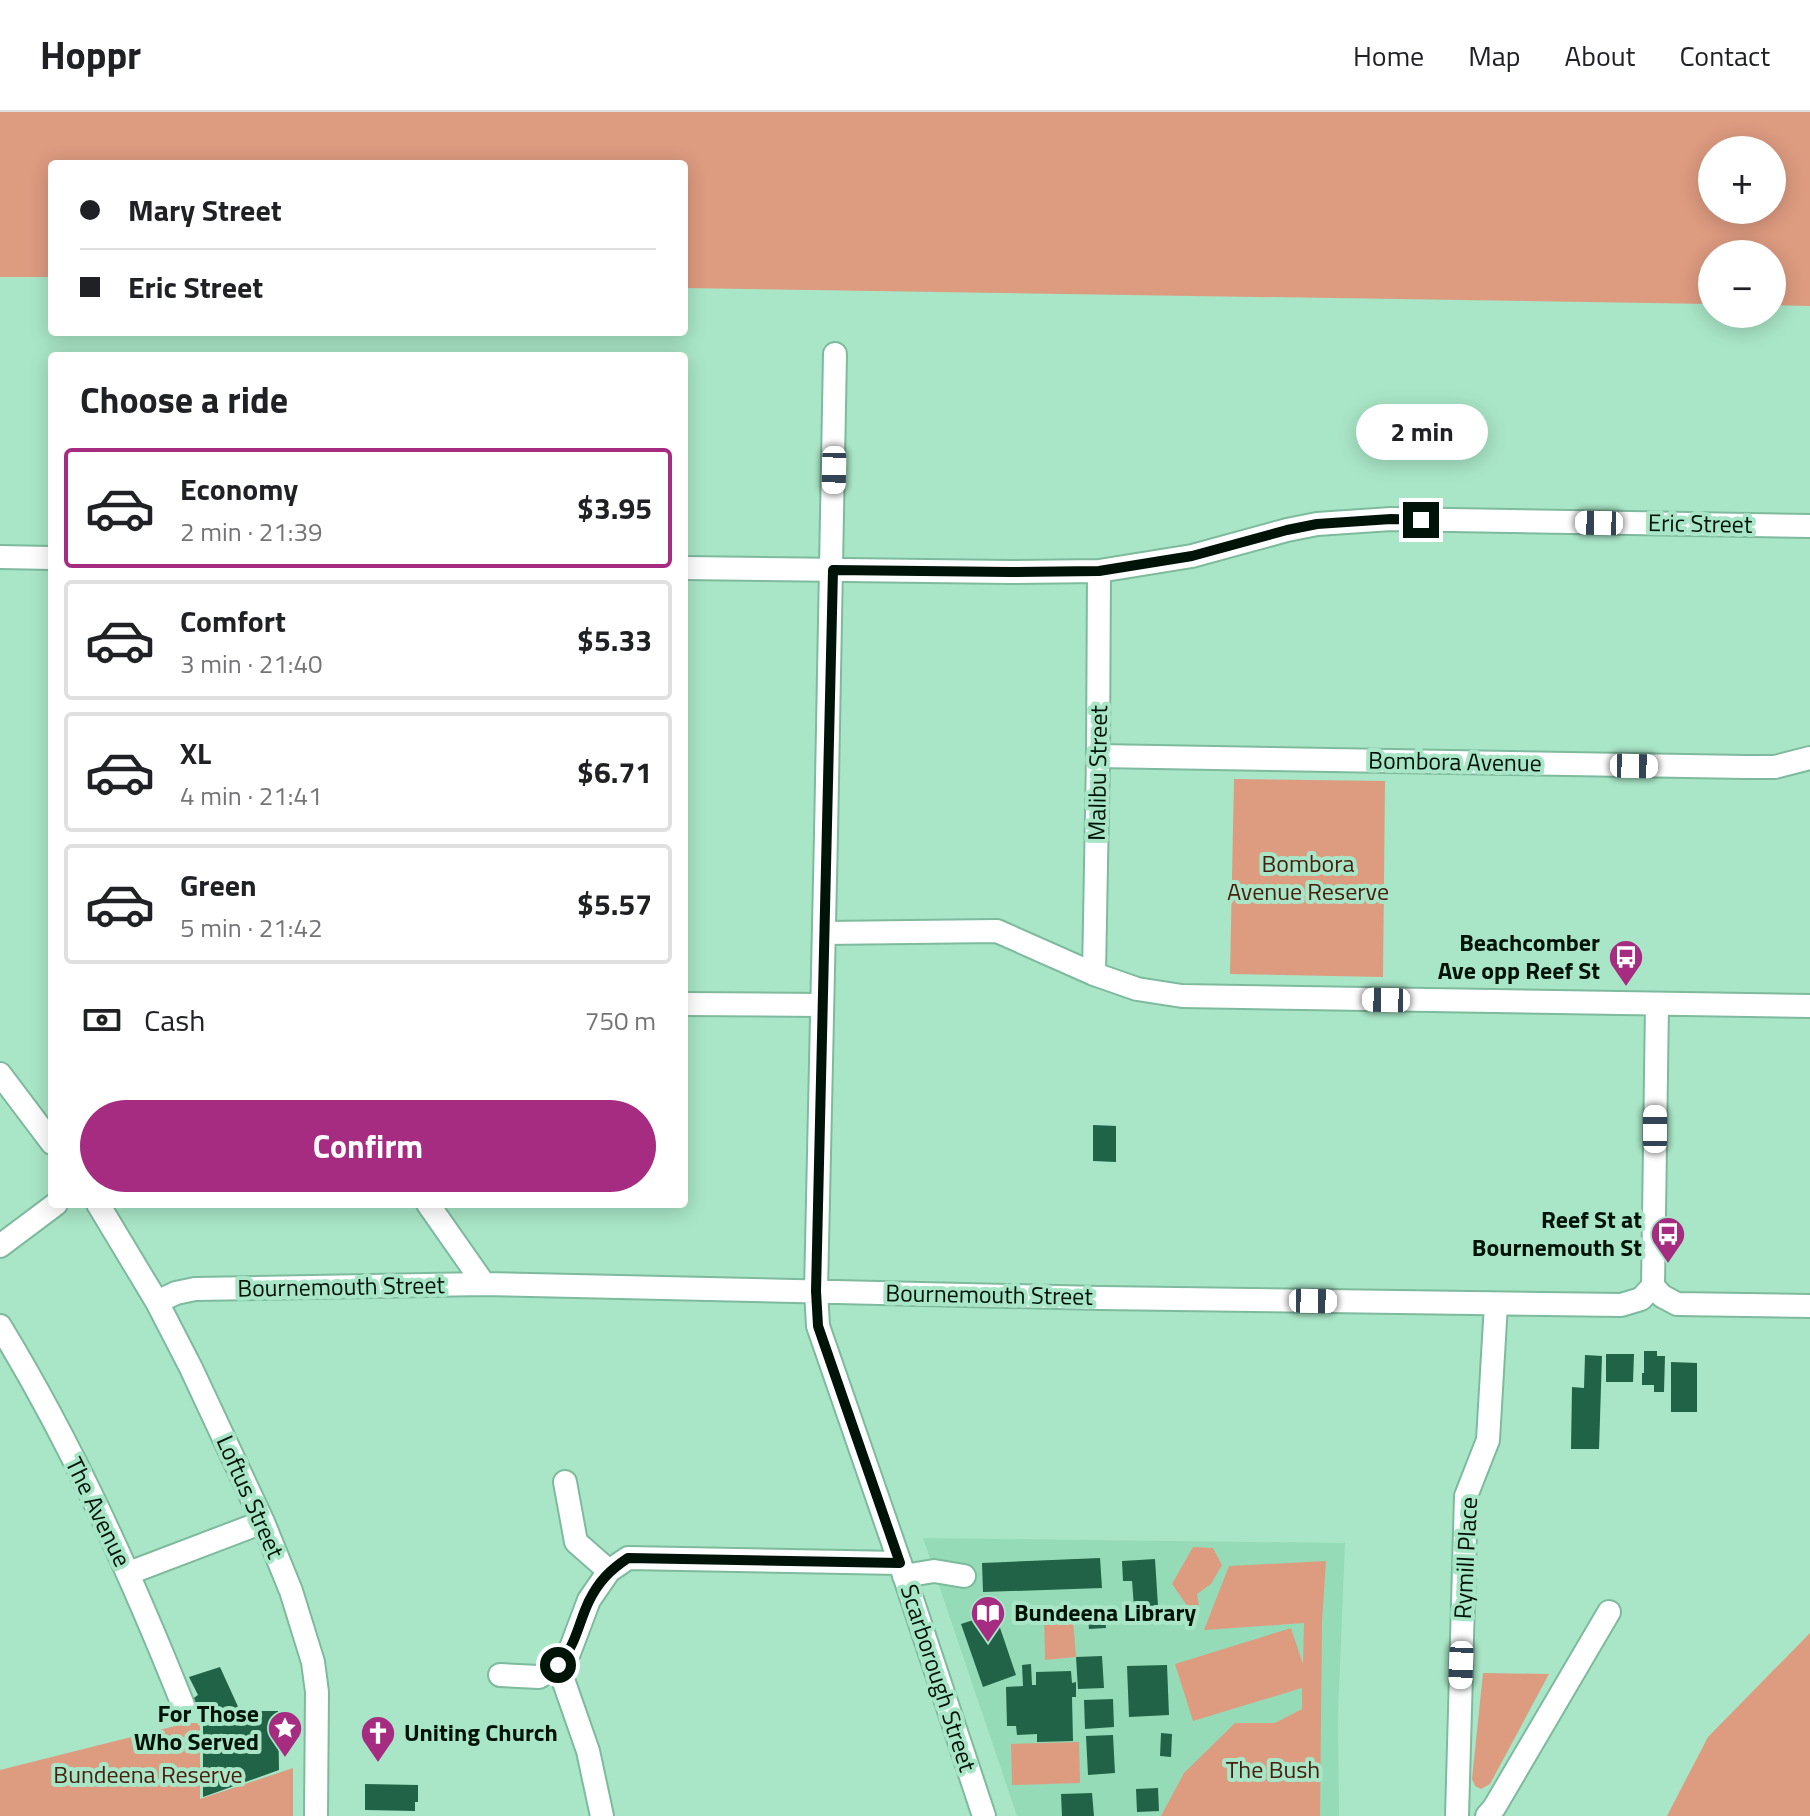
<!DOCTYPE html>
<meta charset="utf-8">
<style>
:root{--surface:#fff;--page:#f6f6f6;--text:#202124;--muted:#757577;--line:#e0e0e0;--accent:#a62c81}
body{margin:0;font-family:"Titillium Web",sans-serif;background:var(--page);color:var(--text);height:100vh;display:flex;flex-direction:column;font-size:30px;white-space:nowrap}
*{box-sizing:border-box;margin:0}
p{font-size:26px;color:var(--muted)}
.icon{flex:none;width:44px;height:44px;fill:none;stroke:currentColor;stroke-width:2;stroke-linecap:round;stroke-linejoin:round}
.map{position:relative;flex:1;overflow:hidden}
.sheet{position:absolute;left:48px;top:240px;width:640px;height:856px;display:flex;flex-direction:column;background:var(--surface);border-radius:8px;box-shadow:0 4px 20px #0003}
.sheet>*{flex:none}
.guide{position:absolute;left:48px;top:48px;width:640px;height:176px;border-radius:8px;box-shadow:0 4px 20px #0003;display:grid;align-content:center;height:176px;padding:0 32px;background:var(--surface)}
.buttons{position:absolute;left:1698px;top:24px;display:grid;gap:16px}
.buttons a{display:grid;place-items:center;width:88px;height:88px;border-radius:50%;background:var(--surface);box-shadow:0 4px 20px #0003;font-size:40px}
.end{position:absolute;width:36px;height:36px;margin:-18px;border:10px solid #001309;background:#fff;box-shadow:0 0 0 4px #fff}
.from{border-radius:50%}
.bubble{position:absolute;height:56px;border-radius:28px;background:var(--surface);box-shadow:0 4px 20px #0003;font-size:26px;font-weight:700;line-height:56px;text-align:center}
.car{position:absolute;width:24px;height:48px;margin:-24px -12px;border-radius:10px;box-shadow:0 0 6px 2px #0007;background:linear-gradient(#fff 24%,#345 0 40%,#fff 0 76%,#345 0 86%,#fff 0)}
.guide b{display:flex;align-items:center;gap:28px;height:76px;font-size:30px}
.guide b+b{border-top:2px solid var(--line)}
.guide i{width:20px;height:20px;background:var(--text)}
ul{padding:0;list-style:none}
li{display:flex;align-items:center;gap:24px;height:120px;margin:0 16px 12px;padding:0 16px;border:4px solid var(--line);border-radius:8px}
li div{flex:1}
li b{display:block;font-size:30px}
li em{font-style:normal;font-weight:700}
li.current{border-color:var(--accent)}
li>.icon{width:72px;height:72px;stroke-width:1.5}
h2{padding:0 32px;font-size:36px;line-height:96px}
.pay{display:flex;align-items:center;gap:20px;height:88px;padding:0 32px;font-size:30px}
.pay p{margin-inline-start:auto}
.button{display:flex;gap:16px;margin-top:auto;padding:16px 32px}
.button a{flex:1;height:92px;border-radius:48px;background:var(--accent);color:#fff;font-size:32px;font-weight:700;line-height:92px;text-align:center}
header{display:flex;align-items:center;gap:48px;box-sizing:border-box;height:112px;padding:0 40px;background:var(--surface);border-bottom:2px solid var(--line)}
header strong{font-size:38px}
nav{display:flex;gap:44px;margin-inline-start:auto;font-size:28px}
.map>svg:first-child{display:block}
.built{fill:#96dbb8}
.green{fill:#dd9b80;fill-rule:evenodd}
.building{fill:#206347}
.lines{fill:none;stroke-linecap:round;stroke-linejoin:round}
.minor-casing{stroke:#7eba9d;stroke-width:26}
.minor{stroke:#fff;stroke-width:22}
.route{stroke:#001309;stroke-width:10}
.labels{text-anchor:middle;stroke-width:8;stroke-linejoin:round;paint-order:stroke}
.street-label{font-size:24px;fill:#001309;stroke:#a9e6c7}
.park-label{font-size:24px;fill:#482010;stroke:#a9e6c7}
.poi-label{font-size:24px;font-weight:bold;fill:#001309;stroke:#a9e6c7;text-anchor:end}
</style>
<header>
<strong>Hoppr</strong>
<nav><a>Home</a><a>Map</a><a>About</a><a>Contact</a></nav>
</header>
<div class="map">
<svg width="1810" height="1704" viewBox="0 0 1810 1704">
<rect width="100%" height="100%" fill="#a9e6c7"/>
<path class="built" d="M923,1426l422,5 -7,172 1,101h-322z"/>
<path class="green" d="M0,0h1810v194l-38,-1v-51h-60v50l-1028,-16v-124h-632v113h-52zM1712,38h60v60h-60z
M1234,667l151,2 -2,196 -153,-3z
M1193,1435l20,1 9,17 -11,19 -14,10 2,12 -11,1 -16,-23z
M1326,1449l-4,61 -2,194h-159l23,-43 51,-50h40l27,-14v-21l-109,33 -18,-57 116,-36 12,36 1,-41 -100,7 25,-64z
M1044,1496h28l4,49 -31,3z
M1810,1521v183h-143l41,-79z
M1483,1561l66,1 -59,110 -9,5 -6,-3 -3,-7z
M187,1611h13v76l93,-31v48h-293v-46z
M1079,1630l1,41 -68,2 -1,-41z"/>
<path class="building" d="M1093,1013l23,1v36l-23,-1z
M1644,1239h13v5h8l-1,36h-10v-7h-12v-12h2z
M1606,1242h28l-1,28h-27z
M1585,1243l17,1 -3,93h-28l1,-62 12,1z
M1671,1250l26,1v49h-26z
M1100,1446l2,30 -119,4 -1,-29z
M1155,1447l3,47 -24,1 -2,-26h-9l-1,-20z
M1104,1494l2,22 -17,1 -2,-22z
M995,1501l21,62 -33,12 -22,-63z
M1102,1544l2,32 -26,1 -2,-32z
M1031,1552l1,21h4v-13l35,-1 1,12 4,-1v15h-4l1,44 -36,1v-8l-20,1 -1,-9h-9l-1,-39 17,-1 -1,-21z
M1167,1553l2,50 -40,2 -2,-51z
M220,1555l20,44h38l1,59 -76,27v-74l-12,-23 7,-5 -9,-18z
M1113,1587l1,28 -29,2 -1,-29z
M1161,1621l11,1 -1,23 -11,-1z
M1113,1623l2,38 -27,2 -2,-39z
M365,1672l53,1v17h-3v9l-50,-1z
M1158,1676l1,23 -22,1 -1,-23z
M1092,1681l2,23h-32l-1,-22z"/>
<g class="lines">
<g class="minor-casing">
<path id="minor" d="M835,242c-4,312 -13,625 -19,937l2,35 82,237 84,253
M0,445l52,1
M684,456l326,4 89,-1 93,-15 95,-26 30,-6 74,-5 419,7
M1098,644l647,11h30l35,-9
M824,821l173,-2 97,43 43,15 45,7 628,10
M1094,862l4,-218 1,-185
M684,892l137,1
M0,962l52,69
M98,1092l59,98 34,66 72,154 28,69 22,71 4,30 -1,124
M428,1092l56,80
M0,1134l56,-42
M1653,1174l4,-282
M1653,1174l9,10 15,8 133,2
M157,1190l19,-9 19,-4 289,-5 616,14 521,7 20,-6 12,-13
M0,1214c73,120 131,249 183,379
M565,1370l11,60 33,29 19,-13 272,5
M129,1461l134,-51
M904,1464l30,-5 30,5
M558,1553l30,86 14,65
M500,1563l39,2 19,-12 11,-12 20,-53 20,-29
M1457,1704l9,-320 22,-56 8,-136
M1487,1704l7,-8 115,-196"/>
</g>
<use href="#minor" class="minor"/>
</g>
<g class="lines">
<path class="route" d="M558,1553c18,-19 20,-41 31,-64 10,-20 21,-31 39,-43l272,5 -82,-237 -2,-35 17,-721 177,2 89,-1 93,-15 95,-26 30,-6 74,-5 30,1"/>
</g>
<defs>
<g id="bus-pin" transform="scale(1.8)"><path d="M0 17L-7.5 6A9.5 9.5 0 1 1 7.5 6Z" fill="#a62c81" stroke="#a9e6c7"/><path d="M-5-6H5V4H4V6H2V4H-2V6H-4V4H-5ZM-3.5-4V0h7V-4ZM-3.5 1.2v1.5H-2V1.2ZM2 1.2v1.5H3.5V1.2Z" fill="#fff"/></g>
<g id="library-pin" transform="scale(1.8)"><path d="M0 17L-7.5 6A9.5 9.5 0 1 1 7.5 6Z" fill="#a62c81" stroke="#a9e6c7"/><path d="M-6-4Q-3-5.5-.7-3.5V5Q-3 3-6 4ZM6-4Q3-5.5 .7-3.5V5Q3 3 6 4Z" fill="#fff"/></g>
<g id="sight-pin" transform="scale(1.8)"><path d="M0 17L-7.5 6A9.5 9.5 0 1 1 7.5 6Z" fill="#a62c81" stroke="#a9e6c7"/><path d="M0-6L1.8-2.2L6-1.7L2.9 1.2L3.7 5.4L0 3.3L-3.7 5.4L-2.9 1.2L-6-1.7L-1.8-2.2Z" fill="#fff"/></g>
<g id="church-pin" transform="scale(1.8)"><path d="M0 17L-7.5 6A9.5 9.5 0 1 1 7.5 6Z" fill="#a62c81" stroke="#a9e6c7"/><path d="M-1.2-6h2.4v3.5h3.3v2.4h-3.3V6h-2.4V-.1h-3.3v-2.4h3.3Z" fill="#fff"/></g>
</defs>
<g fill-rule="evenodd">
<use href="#bus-pin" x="1626" y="845"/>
<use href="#bus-pin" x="1668" y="1122"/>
<use href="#library-pin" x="988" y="1501"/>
<use href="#sight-pin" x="285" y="1616"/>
<use href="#church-pin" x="378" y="1621"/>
</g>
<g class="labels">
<g class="street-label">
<text transform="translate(1700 412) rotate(1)" y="8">Eric Street</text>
<text transform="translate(1455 650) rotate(1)" y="8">Bombora Avenue</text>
<text transform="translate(1098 661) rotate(-89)" y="8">Malibu Street</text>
<text transform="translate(341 1175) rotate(-1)" y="8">Bournemouth Street</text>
<text transform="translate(989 1183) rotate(1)" y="8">Bournemouth Street</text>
<text transform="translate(250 1385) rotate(66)" y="8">Loftus Street</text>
<text transform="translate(98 1400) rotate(64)" y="8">The Avenue</text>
<text transform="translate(1466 1446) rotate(-87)" y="8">Rymill Place</text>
<text transform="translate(938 1566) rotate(72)" y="8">Scarborough Street</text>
</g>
<g class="park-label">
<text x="1308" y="760">Bombora<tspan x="1308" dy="28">Avenue Reserve</tspan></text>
<text x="1273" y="1666">The Bush</text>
<text x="148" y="1671">Bundeena Reserve</text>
</g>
<g class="poi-label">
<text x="1600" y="839">Beachcomber<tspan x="1600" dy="28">Ave opp Reef St</tspan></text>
<text x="1642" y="1116">Reef St at<tspan x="1642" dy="28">Bournemouth St</tspan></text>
<text x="1014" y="1509" text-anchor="start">Bundeena Library</text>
<text x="259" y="1610">For Those<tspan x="259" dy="28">Who Served</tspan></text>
<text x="404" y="1629" text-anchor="start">Uniting Church</text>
</g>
</g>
</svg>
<div class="buttons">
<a>+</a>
<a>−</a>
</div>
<i class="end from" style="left:558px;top:1553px"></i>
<i class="end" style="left:1421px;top:408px"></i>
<div class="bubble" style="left:1356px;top:292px;width:132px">2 min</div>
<i class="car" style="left:834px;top:358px;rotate:181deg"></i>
<i class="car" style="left:1599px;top:411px;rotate:271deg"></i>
<i class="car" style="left:1634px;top:654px;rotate:91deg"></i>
<i class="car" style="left:1386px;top:888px;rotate:271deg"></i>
<i class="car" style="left:1655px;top:1017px;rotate:0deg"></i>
<i class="car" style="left:1313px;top:1189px;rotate:91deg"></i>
<i class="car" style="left:1461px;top:1553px;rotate:182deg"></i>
<div class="guide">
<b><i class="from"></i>Mary Street</b>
<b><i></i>Eric Street</b>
</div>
<section class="sheet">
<h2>Choose a ride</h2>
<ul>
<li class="current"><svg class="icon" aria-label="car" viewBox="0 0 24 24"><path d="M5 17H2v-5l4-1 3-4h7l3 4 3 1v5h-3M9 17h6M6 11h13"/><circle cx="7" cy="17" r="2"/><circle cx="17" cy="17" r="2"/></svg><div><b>Economy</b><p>2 min · 21:39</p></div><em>$3.95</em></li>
<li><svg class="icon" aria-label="car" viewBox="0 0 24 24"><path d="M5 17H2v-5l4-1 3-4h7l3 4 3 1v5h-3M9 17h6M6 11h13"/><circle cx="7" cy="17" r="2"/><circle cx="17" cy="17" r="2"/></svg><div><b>Comfort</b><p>3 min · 21:40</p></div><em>$5.33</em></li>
<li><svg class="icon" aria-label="car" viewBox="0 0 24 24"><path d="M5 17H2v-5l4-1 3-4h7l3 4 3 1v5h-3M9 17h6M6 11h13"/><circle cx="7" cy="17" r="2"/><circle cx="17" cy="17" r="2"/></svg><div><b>XL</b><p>4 min · 21:41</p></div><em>$6.71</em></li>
<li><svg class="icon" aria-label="car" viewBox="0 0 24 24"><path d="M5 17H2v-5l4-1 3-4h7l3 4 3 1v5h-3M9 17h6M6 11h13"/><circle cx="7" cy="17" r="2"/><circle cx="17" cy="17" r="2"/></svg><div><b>Green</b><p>5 min · 21:42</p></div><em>$5.57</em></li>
</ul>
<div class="pay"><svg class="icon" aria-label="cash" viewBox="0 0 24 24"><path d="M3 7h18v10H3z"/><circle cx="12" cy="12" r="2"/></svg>Cash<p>750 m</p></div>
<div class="button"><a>Confirm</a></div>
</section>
</div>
